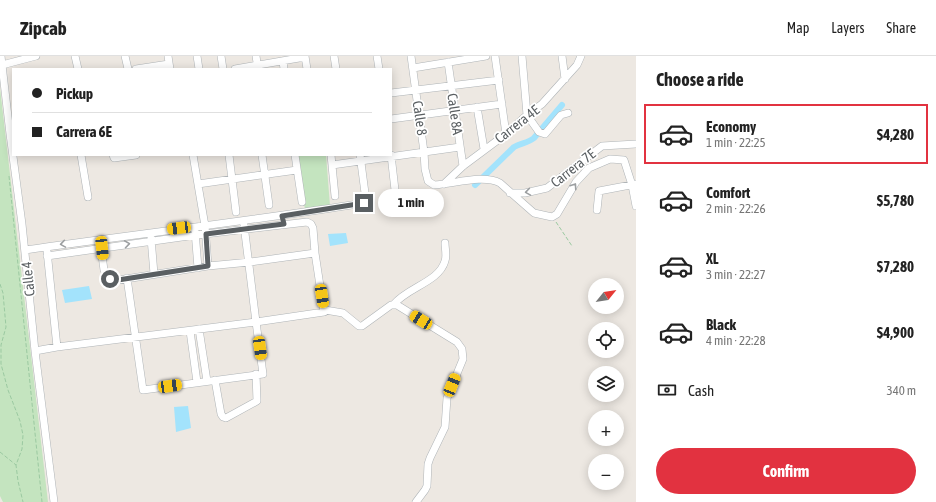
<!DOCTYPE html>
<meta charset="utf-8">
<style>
:root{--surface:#fff;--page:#f6f6f6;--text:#222;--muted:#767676;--line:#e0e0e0;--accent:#e23240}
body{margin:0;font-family:"Asap Condensed",sans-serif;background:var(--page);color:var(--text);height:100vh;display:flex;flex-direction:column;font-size:15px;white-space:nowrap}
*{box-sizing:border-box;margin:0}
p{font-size:13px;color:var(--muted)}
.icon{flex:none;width:22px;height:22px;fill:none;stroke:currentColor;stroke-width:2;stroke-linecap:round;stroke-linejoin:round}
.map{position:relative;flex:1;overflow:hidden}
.panel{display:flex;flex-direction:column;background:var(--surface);width:300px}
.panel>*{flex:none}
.hud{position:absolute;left:12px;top:12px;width:380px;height:88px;border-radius:0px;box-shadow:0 2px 10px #0003;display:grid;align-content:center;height:88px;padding:0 20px;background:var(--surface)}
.needle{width:26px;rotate:60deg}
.tools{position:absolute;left:588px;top:222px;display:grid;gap:8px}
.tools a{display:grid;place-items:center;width:36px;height:36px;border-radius:50%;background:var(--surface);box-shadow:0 2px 10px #0003;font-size:20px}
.end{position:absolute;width:18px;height:18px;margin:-9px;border:5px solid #5a5f62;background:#fff;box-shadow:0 0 0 2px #fff}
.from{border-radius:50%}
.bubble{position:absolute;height:28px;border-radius:14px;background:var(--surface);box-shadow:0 2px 10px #0003;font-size:13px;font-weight:700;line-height:28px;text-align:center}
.car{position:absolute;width:12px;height:24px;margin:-12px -6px;border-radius:5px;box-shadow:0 0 3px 1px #0007;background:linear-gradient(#f5c518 24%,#345 0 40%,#f5c518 0 76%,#345 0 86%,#f5c518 0)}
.hud b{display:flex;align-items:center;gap:14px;height:38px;font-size:15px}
.hud b+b{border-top:1px solid var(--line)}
.hud i{width:10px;height:10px;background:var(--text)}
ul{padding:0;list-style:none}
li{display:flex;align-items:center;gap:12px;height:60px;margin:0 8px 6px;padding:0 12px;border:2px solid transparent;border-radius:0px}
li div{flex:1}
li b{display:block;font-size:15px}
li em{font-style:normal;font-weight:700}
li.current{border-color:var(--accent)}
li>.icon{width:36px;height:36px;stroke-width:1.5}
h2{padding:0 20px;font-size:18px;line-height:48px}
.pay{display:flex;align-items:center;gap:10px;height:44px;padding:0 20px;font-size:15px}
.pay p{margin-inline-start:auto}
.action{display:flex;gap:8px;margin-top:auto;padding:8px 20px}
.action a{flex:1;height:46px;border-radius:24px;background:var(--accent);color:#fff;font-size:16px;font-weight:700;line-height:46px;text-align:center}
header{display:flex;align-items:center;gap:24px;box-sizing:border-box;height:56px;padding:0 20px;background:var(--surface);border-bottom:1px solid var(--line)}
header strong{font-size:19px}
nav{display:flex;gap:22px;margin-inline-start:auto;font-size:14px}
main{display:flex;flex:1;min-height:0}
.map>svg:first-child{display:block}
.green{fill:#c4e4bf}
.water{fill:#a3e3fc}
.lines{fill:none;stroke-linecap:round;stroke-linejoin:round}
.canal{stroke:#a3e3fc;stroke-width:6}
.minor-casing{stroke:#afb4b7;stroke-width:8}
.path{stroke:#9bc9a1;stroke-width:1;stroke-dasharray:4 2;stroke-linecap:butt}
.minor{stroke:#fff;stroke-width:7}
.oneway{stroke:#9c9fa1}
.route{stroke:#5a5f62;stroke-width:5}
.labels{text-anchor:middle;stroke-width:3.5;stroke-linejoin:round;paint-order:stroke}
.street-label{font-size:14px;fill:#5a5f62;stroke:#fff}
</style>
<header>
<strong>Zipcab</strong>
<nav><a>Map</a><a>Layers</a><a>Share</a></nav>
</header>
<main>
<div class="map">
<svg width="636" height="446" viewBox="0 0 636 446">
<rect width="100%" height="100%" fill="#ede8e2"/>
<path class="green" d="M0,32l48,414h-45l-3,-6z
M298,99h28l4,51 -25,4z"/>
<path class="water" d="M346,177l2,10 -18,3 -2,-12z
M89,230l3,13 -27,4 -3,-13z
M188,350l3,22 -15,4 -2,-25z"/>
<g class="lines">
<path class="canal" d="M475,129l39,-38c7,-4 14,-4 20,-9l28,-33"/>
<g class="minor-casing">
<path id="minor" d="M1,0l9,78 12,90 13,127 19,151
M75,0l3,13
M125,0l3,13
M168,0l2,13
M197,0l2,13
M221,0l2,13
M256,0l2,13
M305,0l2,13
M334,0l2,13
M377,0l2,13
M411,0l13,96 1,17 3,12 6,4c20,-1 49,-11 66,-2l34,30 18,4 5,-3 19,-32 13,-14 21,-9 14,1 8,25 4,21
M495,0l11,78
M522,0l5,59 12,17 6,2 16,-19 7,-2
M562,0l3,23
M283,5l1,8
M448,6l15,104
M2,9l34,-9
M413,12l73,-12
M136,13l33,-5
M235,13l70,-12
M391,37l108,-13
M477,51l7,42
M391,63l111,-15
M81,99l7,42
M113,99l1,3 22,-3
M193,99l12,71 3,40
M229,99l7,57
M262,99l7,50
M295,99l7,47
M331,99l4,41
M360,99l5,38
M391,99l4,35
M332,109l128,-18
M198,128l99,-14
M444,128l19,-18 43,-32 21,-19 15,-11 35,-39 4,-9
M510,137h15l22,-5 55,-42 34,-2
M597,154l2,-19 37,-7
M244,169l12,97 68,-10 -9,-59
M195,175l3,37
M151,182l3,36
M25,194c112,-16 226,-29 339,-47
M47,195l10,96
M47,200l149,-21 111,-13 4,2 2,4 2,25 -65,9 -42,4 -89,14 -9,-1 -6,-9 -3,-22
M394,248c14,-17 45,-22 51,-43 2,-5 0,-13 0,-18
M325,254l18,3 16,13h3l29,-21h6l60,37 5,7 1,10 -16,39 -2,29 -15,31 -2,6 -1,22 -2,4 -9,12
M199,273l8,52
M190,275l7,51
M35,295l22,-4 199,-25 7,52 -120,16 -16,-112
M215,324l6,34 2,3 3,1 31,-17 -1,-27"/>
</g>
<path class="path" d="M9,120l33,326
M556,166l16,24
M0,228l3,9 3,34 -5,18v19l7,26 12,31 3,14 -1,14 -6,16 2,16 5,21
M0,396l16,13"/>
<use href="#minor" class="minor"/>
</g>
<defs><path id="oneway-chevron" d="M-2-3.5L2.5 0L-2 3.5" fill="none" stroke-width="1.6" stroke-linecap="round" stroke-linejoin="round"/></defs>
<g class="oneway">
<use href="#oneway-chevron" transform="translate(574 130) rotate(-56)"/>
<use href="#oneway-chevron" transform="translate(528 136) rotate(171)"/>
<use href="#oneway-chevron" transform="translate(63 188) rotate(171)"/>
<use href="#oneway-chevron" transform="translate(127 188) rotate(-8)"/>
</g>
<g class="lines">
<path class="route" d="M110,223l8,1 90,-14 -2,-32 78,-10 -2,-8 82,-13"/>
</g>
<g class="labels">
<g class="street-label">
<text transform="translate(455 58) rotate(82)" y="5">Calle 8A</text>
<text transform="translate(420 62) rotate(82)" y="5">Calle 8</text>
<text transform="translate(517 68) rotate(-38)" y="5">Carrera 4E</text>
<text transform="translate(573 112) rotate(-38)" y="5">Carrera 7E</text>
<text transform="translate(28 223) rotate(-96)" y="5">Calle 4</text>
</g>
</g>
</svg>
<div class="tools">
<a><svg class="needle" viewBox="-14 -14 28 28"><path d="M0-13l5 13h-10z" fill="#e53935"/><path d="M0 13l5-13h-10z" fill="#767676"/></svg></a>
<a><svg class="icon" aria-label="locate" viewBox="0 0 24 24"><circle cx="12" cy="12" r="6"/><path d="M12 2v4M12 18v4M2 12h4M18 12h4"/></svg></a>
<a><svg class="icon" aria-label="layers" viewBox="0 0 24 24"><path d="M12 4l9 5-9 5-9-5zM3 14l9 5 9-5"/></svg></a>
<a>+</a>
<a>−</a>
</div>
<i class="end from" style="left:110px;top:223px"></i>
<i class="end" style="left:364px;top:147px"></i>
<div class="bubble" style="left:378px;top:133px;width:66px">1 min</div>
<i class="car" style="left:179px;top:172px;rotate:263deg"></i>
<i class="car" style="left:102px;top:192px;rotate:174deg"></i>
<i class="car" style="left:322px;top:240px;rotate:171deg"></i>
<i class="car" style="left:421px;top:264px;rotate:302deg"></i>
<i class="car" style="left:260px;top:292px;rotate:172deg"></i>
<i class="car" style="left:452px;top:329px;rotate:22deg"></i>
<i class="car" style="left:170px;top:330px;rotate:82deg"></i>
<div class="hud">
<b><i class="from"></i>Pickup</b>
<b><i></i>Carrera 6E</b>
</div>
</div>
<section class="panel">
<h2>Choose a ride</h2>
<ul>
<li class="current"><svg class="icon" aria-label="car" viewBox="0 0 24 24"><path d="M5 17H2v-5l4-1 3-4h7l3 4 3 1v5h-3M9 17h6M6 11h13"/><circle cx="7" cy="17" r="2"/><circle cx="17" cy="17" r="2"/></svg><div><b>Economy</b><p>1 min · 22:25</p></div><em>$4,280</em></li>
<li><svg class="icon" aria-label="car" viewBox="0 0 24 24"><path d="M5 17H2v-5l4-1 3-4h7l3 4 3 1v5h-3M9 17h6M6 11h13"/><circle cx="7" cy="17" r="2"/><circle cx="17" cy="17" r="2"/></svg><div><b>Comfort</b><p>2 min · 22:26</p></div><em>$5,780</em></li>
<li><svg class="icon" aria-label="car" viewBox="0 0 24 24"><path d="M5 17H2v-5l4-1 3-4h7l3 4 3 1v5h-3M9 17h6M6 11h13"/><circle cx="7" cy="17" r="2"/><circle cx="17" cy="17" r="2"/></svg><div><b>XL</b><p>3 min · 22:27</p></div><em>$7,280</em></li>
<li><svg class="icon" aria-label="car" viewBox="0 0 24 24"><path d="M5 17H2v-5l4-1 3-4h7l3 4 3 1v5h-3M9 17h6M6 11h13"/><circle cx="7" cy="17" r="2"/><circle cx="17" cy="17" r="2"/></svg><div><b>Black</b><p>4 min · 22:28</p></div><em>$4,900</em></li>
</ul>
<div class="pay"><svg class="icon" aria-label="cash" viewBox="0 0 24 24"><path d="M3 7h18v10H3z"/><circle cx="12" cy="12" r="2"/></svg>Cash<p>340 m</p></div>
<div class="action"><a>Confirm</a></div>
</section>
</main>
